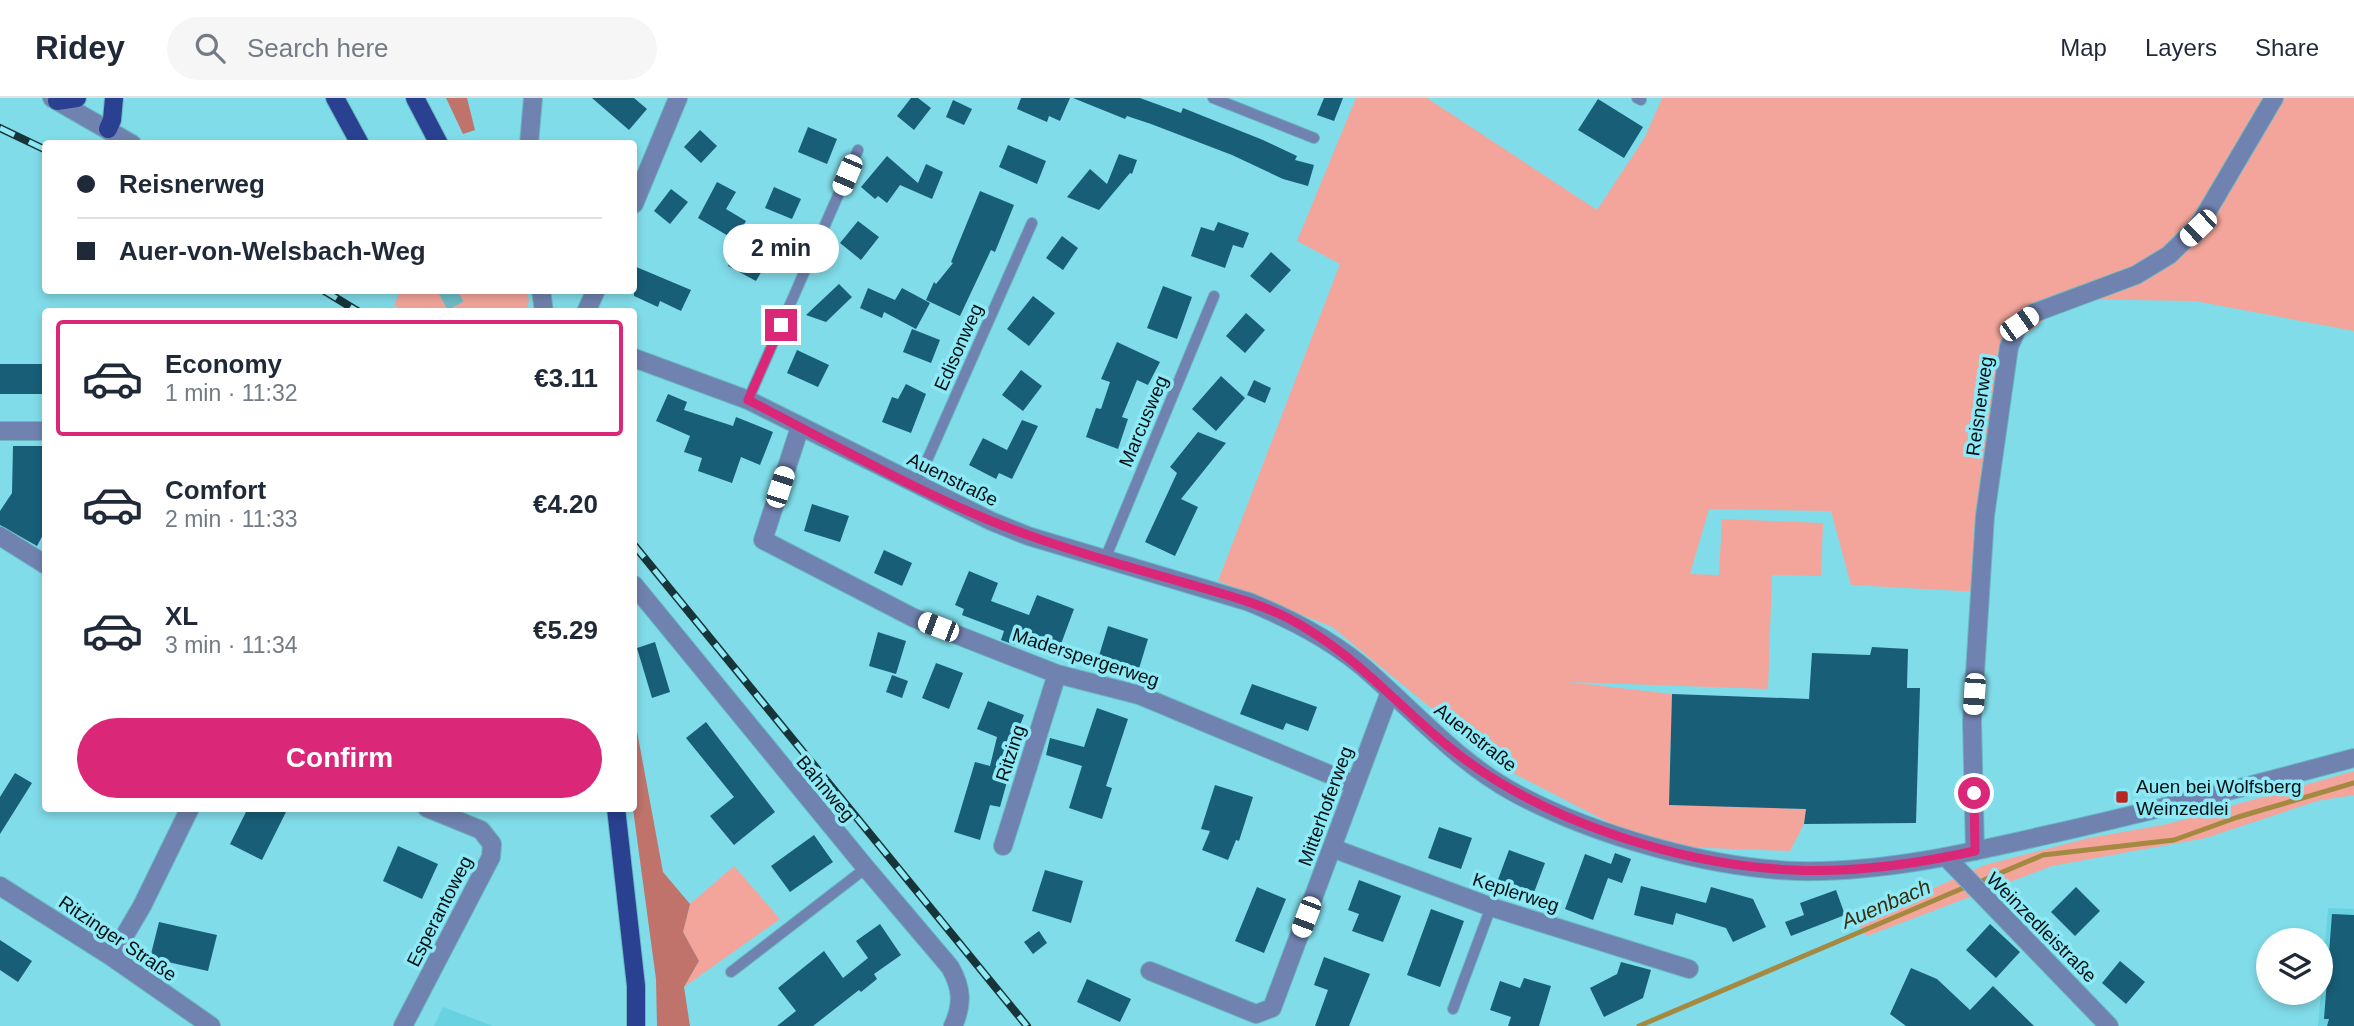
<!DOCTYPE html>
<meta charset="utf-8">
<style>
:root{--surface:#fff;--page:#f6f6f7;--text:#1f2937;--muted:#747a83;--line:#e0e1e3;--accent:#db2777}
body{margin:0;font-family:Arial,sans-serif;background:var(--page);color:var(--text);height:100vh;display:flex;flex-direction:column;font-size:26px;white-space:nowrap}
*{box-sizing:border-box;margin:0}
p{font-size:23px;color:var(--muted)}
.icon{flex:none;width:38px;height:38px;fill:none;stroke:currentColor;stroke-width:2;stroke-linecap:round;stroke-linejoin:round}
.map{position:relative;flex:1;overflow:hidden}
.side{position:absolute;left:42px;top:210px;width:595px;height:504px;display:flex;flex-direction:column;background:var(--surface);border-radius:7px;box-shadow:0 4px 10px #0003}
.side>*{flex:none}
.guide{position:absolute;left:42px;top:42px;width:595px;height:154px;border-radius:7px;box-shadow:0 4px 10px #0003;display:grid;align-content:center;height:154px;padding:0 35px;background:var(--surface)}
.buttons{position:absolute;left:2256px;top:830px;display:grid;gap:14px}
.buttons a{display:grid;place-items:center;width:77px;height:77px;border-radius:50%;background:var(--surface);box-shadow:0 4px 10px #0003;font-size:35px}
.end{position:absolute;width:32px;height:32px;margin:-16px;border:9px solid #db2777;background:#fff;box-shadow:0 0 0 4px #fff}
.from{border-radius:50%}
.bubble{position:absolute;height:49px;border-radius:24px;background:var(--surface);box-shadow:0 4px 10px #0003;font-size:23px;font-weight:800;line-height:49px;text-align:center}
.car{position:absolute;width:21px;height:42px;margin:-21px -10px;border-radius:9px;box-shadow:0 0 5px 2px #0007;background:linear-gradient(#fff 24%,#345 0 40%,#fff 0 76%,#345 0 86%,#fff 0)}
.guide b{display:flex;align-items:center;gap:24px;height:66px;font-size:26px}
.guide b+b{border-top:2px solid var(--line)}
.guide i{width:18px;height:18px;background:var(--text)}
ul{padding:12px 0 0;list-style:none}
li{display:flex;align-items:center;gap:21px;height:116px;margin:0 14px 10px;padding:0 21px;border:4px solid transparent;border-radius:7px}
li div{flex:1}
li b{display:block;font-size:26px}
li em{font-style:normal;font-weight:800}
li.selected{border-color:var(--accent)}
li>.icon{width:63px;height:63px;stroke-width:1.5}
.cta{display:flex;gap:14px;margin-top:auto;padding:14px 35px}
.cta a{flex:1;height:80px;border-radius:42px;background:var(--accent);color:#fff;font-size:28px;font-weight:800;line-height:80px;text-align:center}
header{display:flex;align-items:center;gap:42px;box-sizing:border-box;height:98px;padding:0 35px;background:var(--surface);border-bottom:2px solid var(--line)}
header strong{font-size:33px}
nav{display:flex;gap:38px;margin-inline-start:auto;font-size:24px}
.search{width:490px;height:63px;background:var(--page);display:flex;align-items:center;gap:18px;box-sizing:border-box;padding:0 24px;border-radius:38px;color:var(--muted);font-size:26px}
.map>svg:first-child{display:block}
.built{fill:#69d2e0}
.green{fill:#f3a59b}
.forest{fill:#bf736b}
.lines{fill:none;stroke-linecap:round;stroke-linejoin:round}
.stream{stroke:#a68941;stroke-width:5}
.building{fill:#185e77}
.primary-tunnel{stroke:#6ebdc9;stroke-width:18;stroke-dasharray:18 9;stroke-linecap:butt}
.service-casing{stroke:#6ab7c2;stroke-width:12}
.minor-casing{stroke:#6ab7c2;stroke-width:20}
.tertiary-casing{stroke:#6ab7c2;stroke-width:20}
.primary-casing{stroke:#6ab7c2;stroke-width:20}
.service{stroke:#7082af;stroke-width:10}
.minor{stroke:#7082af;stroke-width:18}
.tertiary{stroke:#7082af;stroke-width:18}
.primary{stroke:#294190;stroke-width:18}
.rail-casing{stroke:#173539;stroke-width:8}
.rail{stroke:#8ee9f6;stroke-width:5;stroke-dasharray:16;stroke-linecap:butt}
.route{stroke:#db2777;stroke-width:9}
.poi-dot{fill:#b72825;stroke:#8ee9f6;stroke-width:2.5}
.labels{text-anchor:middle;stroke-width:7;stroke-linejoin:round;paint-order:stroke}
.street-label{font-size:19px;fill:#001012;stroke:#8ee9f6}
.poi-label{font-size:19px;fill:#001012;stroke:#8ee9f6;text-anchor:start}
.water-label{font-size:21px;font-style:italic;fill:#3b2e0d;stroke:#8ee9f6}
</style>
<header>
<strong>Ridey</strong>
<div class="search"><svg class="icon" aria-label="search" viewBox="0 0 24 24"><circle cx="10" cy="10" r="6"/><path d="M15 15l6 6"/></svg>Search here</div>
<nav><a>Map</a><a>Layers</a><a>Share</a></nav>
</header>
<div class="map">
<svg width="2354" height="928" viewBox="0 0 2354 928">
<rect width="100%" height="100%" fill="#81dce9"/>
<path class="built" d="M2328,810l26,1v117h-36z
M443,909l50,19h-59z"/>
<path class="green" d="M1356,0h71l170,112 48,-73 17,-39h692v233l-159,-30 -124,-2 -62,48 -29,245 -129,-7 -20,-74 -122,-2 -19,65 29,1 3,-56 101,4 -2,53 -49,-1 -4,114 -201,-7 105,12 -3,110 137,5 -2,15 -14,27 -136,-5 -147,-76 -175,-143 -114,-46 122,-317 -43,-23z
M400,193h126l3,8 -2,12h-123l-10,-6z
M2354,673v24l-37,6 -111,37 -154,28 -185,70 -10,-13 128,-58 104,-27 79,-14z
M734,768l46,53 -96,68 15,-26 -16,-29 7,-28z"/>
<path class="forest" d="M446,0h21l8,32 -12,4z
M634,617l29,157 27,32 -7,28 16,29 -15,26 6,39h-33l-1,-47 -23,-170z"/>
<g class="lines">
<path class="stream" d="M1977,785l66,-28 131,-15 64,-23 116,-34
M1639,928l329,-140"/>
</g>
<path class="building" d="M592,0h42l13,11 -18,21z
M911,0h7l13,10 -17,22 -17,-14z
M1021,0h49l-10,23 -11,-5 -2,6 -30,-13z
M1073,0h67l41,15 2,-5 80,32 34,16 -2,4 19,5 -6,21 -25,-7 -51,-24 -81,-31 -24,-8 -2,3z
M1324,0h19l-9,23 -17,-6z
M1598,1l45,28 -19,31 -46,-28z
M953,2l19,9 -8,16 -18,-8z
M808,29l29,12 -10,25 -29,-12z
M700,32l17,16 -16,17 -17,-16z
M1008,47l38,16 -9,23 -38,-17z
M1119,56l18,6 -5,14 -2,-1 -31,37 -32,-13 23,-28 17,15z
M887,58l31,27 8,-19 17,8 -11,27 -32,-14 -13,18 -9,-7 -3,3 -14,-12z
M717,84l19,10 -10,17 20,12 -11,19 -37,-22z
M774,89l27,12 -9,20 -27,-11z
M671,91l17,13 -18,22 -16,-13z
M980,93l34,14 -19,47 -4,-2 -31,66 -34,-16 8,-18 2,2 17,-21 -2,-1z
M858,123l21,16 -18,23 -21,-17z
M1218,124l31,11 -6,15 -10,-3 -8,23 -34,-12 10,-29 13,4z
M1062,138l16,12 -15,22 -17,-12z
M743,141l28,16 -15,26 -28,-15z
M1271,154l20,18 -21,23 -20,-17z
M634,168l57,24 -10,21 -21,-10 -2,6 -24,-11z
M839,186l13,13 -26,25 -20,-7z
M1163,188l29,11 -15,42 -30,-11z
M868,190l27,12 7,-12 28,15 -14,26 -32,-17 -2,6 -22,-10z
M1033,198l22,17 -26,33 -22,-17z
M1246,215l19,17 -20,23 -19,-17z
M912,231l28,11 -9,23 -28,-11z
M1117,244l43,20 -12,23 -11,-5 -15,37 6,2 -10,30 -32,-12 10,-29 5,1 9,-27 -9,-3z
M797,252l32,15 -11,22 -31,-14z
M0,266h46v30h-46z
M1021,272l21,16 -19,25 -21,-16z
M1221,278l24,22 -29,33 -24,-22z
M1254,282l17,8 -6,15 -18,-8z
M906,286l20,10 -15,39 -29,-11 10,-25 6,2z
M668,296l19,8 -3,8 49,16 3,-9 37,15 -13,33 -19,-8 -9,26 -34,-12 4,-13 -18,-6 6,-16 -34,-15z
M1022,322l16,6 -26,53 -13,-6 -3,6 -27,-14 14,-27 24,12z
M1198,334l28,11 -45,56 17,8 -23,49 -30,-14 32,-69 -7,-6z
M13,348h33v83l-9,17 -37,-21v-14l12,-18z
M812,406l37,12 -9,26 -36,-11z
M884,452l28,13 -10,23 -28,-13z
M969,473l29,12 -7,18 38,14 8,-20 37,14 -13,35 -41,-15 -5,16 -14,-5 3,-9 -42,-16 2,-6 -9,-4z
M1108,528l40,13 -10,33 -40,-13z
M878,534l28,9 -10,33 -27,-8z
M655,544l15,50 -18,6 -15,-50z
M1872,549l36,2 -1,39h13l-4,135 -112,1 2,-15 -137,-4 3,-111 137,5 3,-46 58,2z
M936,565l27,10 -14,36 -27,-11z
M892,577l16,6 -6,17 -16,-6z
M1252,586l65,23 -9,24 -22,-8 -3,7 -43,-16z
M988,603l36,14 -10,26 4,1 -18,65 -10,-2 -10,35 -26,-8 21,-70 15,4 7,-29 -20,-8z
M1097,610l31,11 -22,67 6,2 -10,31 -33,-11 13,-42 -36,-11 4,-17 34,9z
M706,624l69,90 -41,33 -24,-29 24,-19 -48,-59z
M15,675l17,10 -32,51v-37z
M1215,687l38,12 -14,44 -3,-1 -8,20 -26,-10 8,-19 -9,-2z
M248,710h40l-26,52 -32,-16z
M1439,729l33,11 -11,31 -33,-11z
M814,737l19,27 -43,30 -19,-26z
M398,748l40,18 -16,35 -39,-18z
M1509,752l36,13 -13,35 -36,-13z
M1615,755l16,6 -9,24 -14,-5 -15,42 -28,-11 20,-55 26,10z
M1045,772l38,11 -12,42 -39,-12z
M1359,782l42,16 -18,46 -31,-11 7,-17 -11,-4z
M1641,788l65,17 5,-16 42,12 13,28 -33,15 -7,-14 -50,-15 -3,12 -39,-10z
M1257,789l29,12 -22,54 -29,-12z
M2076,789l24,24 -25,25 -24,-24z
M1836,792l9,25 -54,21 -6,-14 19,-7 -4,-12z
M1431,811l33,12 -24,66 -33,-12z
M2332,816l22,1v111h-27l2,-7h-5z
M159,824l58,13 -9,36 -58,-13z
M880,826l21,31 -27,19 3,5 -16,13 -2,-2 -46,36h-36l19,-15 -18,-23 46,-37 19,27 25,-20 -12,-17z
M1990,826l30,28 -24,26 -30,-28z
M1039,833l8,12 -14,11 -9,-12z
M0,842l32,21 -14,21 -18,-12z
M1324,859l46,17 -21,52h-34l13,-36 -14,-5z
M2120,863l25,21 -19,22 -24,-21z
M1621,864l30,8 -8,28 -39,19 -14,-29 27,-14z
M1911,870l26,11 33,31 23,-24 41,40h-128l-16,-12z
M1524,880l27,8 -12,40h-31l3,-9 -21,-7 10,-29 20,7z
M1087,881l44,20 -11,23 -43,-20z"/>
<g class="lines">
<path class="primary-tunnel" d="M447,192l12,22"/>
<g class="service-casing">
<path id="service" d="M1213,0l101,40
M1637,0l4,2
M748,302l110,-250
M916,387l116,-262
M1105,461l109,-263
M731,874l135,-104
M1453,911l38,-102"/>
</g>
<g class="minor-casing">
<path id="minor" d="M529,46l4,-46
M634,106l44,-106
M586,214l10,-22
M800,329l-37,113 151,78 143,56 82,21 216,90
M0,333h46
M0,438l46,29
M634,487l232,283 84,99c12,21 13,37 3,59
M1003,748l54,-172
M1332,750l159,59 198,62
M1975,753l-3,-131 13,-204 24,-169 10,-23 15,-11 102,-38 33,-20 29,-28 76,-129
M1946,759l163,169
M0,788l112,71 99,69
M112,859l30,-51 48,-98
M1150,873l106,43 16,-6 118,-316
M403,928l88,-169 1,-13 -11,-14 -54,-22"/>
</g>
<g class="tertiary-casing">
<path id="tertiary" d="M52,0l80,46
M541,192l3,22
M634,260l114,42 243,121 37,15 221,66c41,17 79,36 114,65 50,43 93,94 152,126 78,42 193,75 282,78 86,2 171,-18 254,-37 102,-23 202,-49 303,-76"/>
</g>
<g class="primary-casing">
<path id="primary" d="M335,0l25,46
M415,0l24,46
M57,3l20,-3
M108,31l4,-9 2,-22
M616,710l20,178v40"/>
</g>
<use href="#service" class="service"/>
<use href="#minor" class="minor"/>
<use href="#tertiary" class="tertiary"/>
<use href="#primary" class="primary"/>
<g class="rail-casing">
<path id="rail" d="M0,30l46,22
M323,192l36,22
M634,447l393,481"/>
</g>
<use href="#rail" class="rail"/>
</g>
<g class="lines">
<path class="route" d="M781,227l-33,75c90,46 186,102 280,135 55,20 112,35 168,51 31,9 61,17 90,31 68,35 106,84 163,130 89,73 230,118 344,123 60,3 123,-6 182,-19l-1,-58"/>
</g>
<rect class="poi-dot" x="2115" y="692" width="14" height="14" rx="3.5"/>
<g class="labels">
<g class="street-label">
<text transform="translate(958 249) rotate(-66)" y="7">Edisonweg</text>
<text transform="translate(1979 308) rotate(-82)" y="7">Reisnerweg</text>
<text transform="translate(1143 323) rotate(-67)" y="7">Marcusweg</text>
<text transform="translate(953 381) rotate(26)" y="7">Auenstraße</text>
<text transform="translate(1086 559) rotate(18)" y="7">Maderspergerweg</text>
<text transform="translate(1476 639) rotate(38)" y="7">Auenstraße</text>
<text transform="translate(1010 655) rotate(-72)" y="7">Ritzing</text>
<text transform="translate(826 690) rotate(50)" y="7">Bahnweg</text>
<text transform="translate(1325 708) rotate(-70)" y="7">Mitterhoferweg</text>
<text transform="translate(1516 794) rotate(18)" y="7">Keplerweg</text>
<text transform="translate(439 813) rotate(-63)" y="7">Esperantoweg</text>
<text transform="translate(2042 829) rotate(45)" y="7">Weinzedleistraße</text>
<text transform="translate(118 840) rotate(34)" y="7">Ritzinger Straße</text>
</g>
<g class="poi-label">
<text x="2136" y="695">Auen bei Wolfsberg<tspan x="2136" dy="22">Weinzedlei</tspan></text>
</g>
<g class="water-label">
<text transform="translate(1886 806) rotate(-23)" y="7">Auenbach</text>
</g>
</g>
</svg>
<div class="buttons">
<a><svg class="icon" aria-label="layers" viewBox="0 0 24 24"><path d="M12 4l9 5-9 5-9-5zM3 14l9 5 9-5"/></svg></a>
</div>
<i class="end from" style="left:1974px;top:695px"></i>
<i class="end" style="left:781px;top:227px"></i>
<div class="bubble" style="left:723px;top:126px;width:116px">2 min</div>
<i class="car" style="left:847px;top:77px;rotate:203deg"></i>
<i class="car" style="left:2198px;top:130px;rotate:226deg"></i>
<i class="car" style="left:2019px;top:226px;rotate:55deg"></i>
<i class="car" style="left:780px;top:389px;rotate:18deg"></i>
<i class="car" style="left:938px;top:529px;rotate:291deg"></i>
<i class="car" style="left:1974px;top:596px;rotate:184deg"></i>
<i class="car" style="left:1306px;top:819px;rotate:201deg"></i>
<div class="guide">
<b><i class="from"></i>Reisnerweg</b>
<b><i></i>Auer-von-Welsbach-Weg</b>
</div>
<section class="side">
<ul>
<li class="selected"><svg class="icon" aria-label="car" viewBox="0 0 24 24"><path d="M5 17H2v-5l4-1 3-4h7l3 4 3 1v5h-3M9 17h6M6 11h13"/><circle cx="7" cy="17" r="2"/><circle cx="17" cy="17" r="2"/></svg><div><b>Economy</b><p>1 min · 11:32</p></div><em>€3.11</em></li>
<li><svg class="icon" aria-label="car" viewBox="0 0 24 24"><path d="M5 17H2v-5l4-1 3-4h7l3 4 3 1v5h-3M9 17h6M6 11h13"/><circle cx="7" cy="17" r="2"/><circle cx="17" cy="17" r="2"/></svg><div><b>Comfort</b><p>2 min · 11:33</p></div><em>€4.20</em></li>
<li><svg class="icon" aria-label="car" viewBox="0 0 24 24"><path d="M5 17H2v-5l4-1 3-4h7l3 4 3 1v5h-3M9 17h6M6 11h13"/><circle cx="7" cy="17" r="2"/><circle cx="17" cy="17" r="2"/></svg><div><b>XL</b><p>3 min · 11:34</p></div><em>€5.29</em></li>
</ul>
<div class="cta"><a>Confirm</a></div>
</section>
</div>
